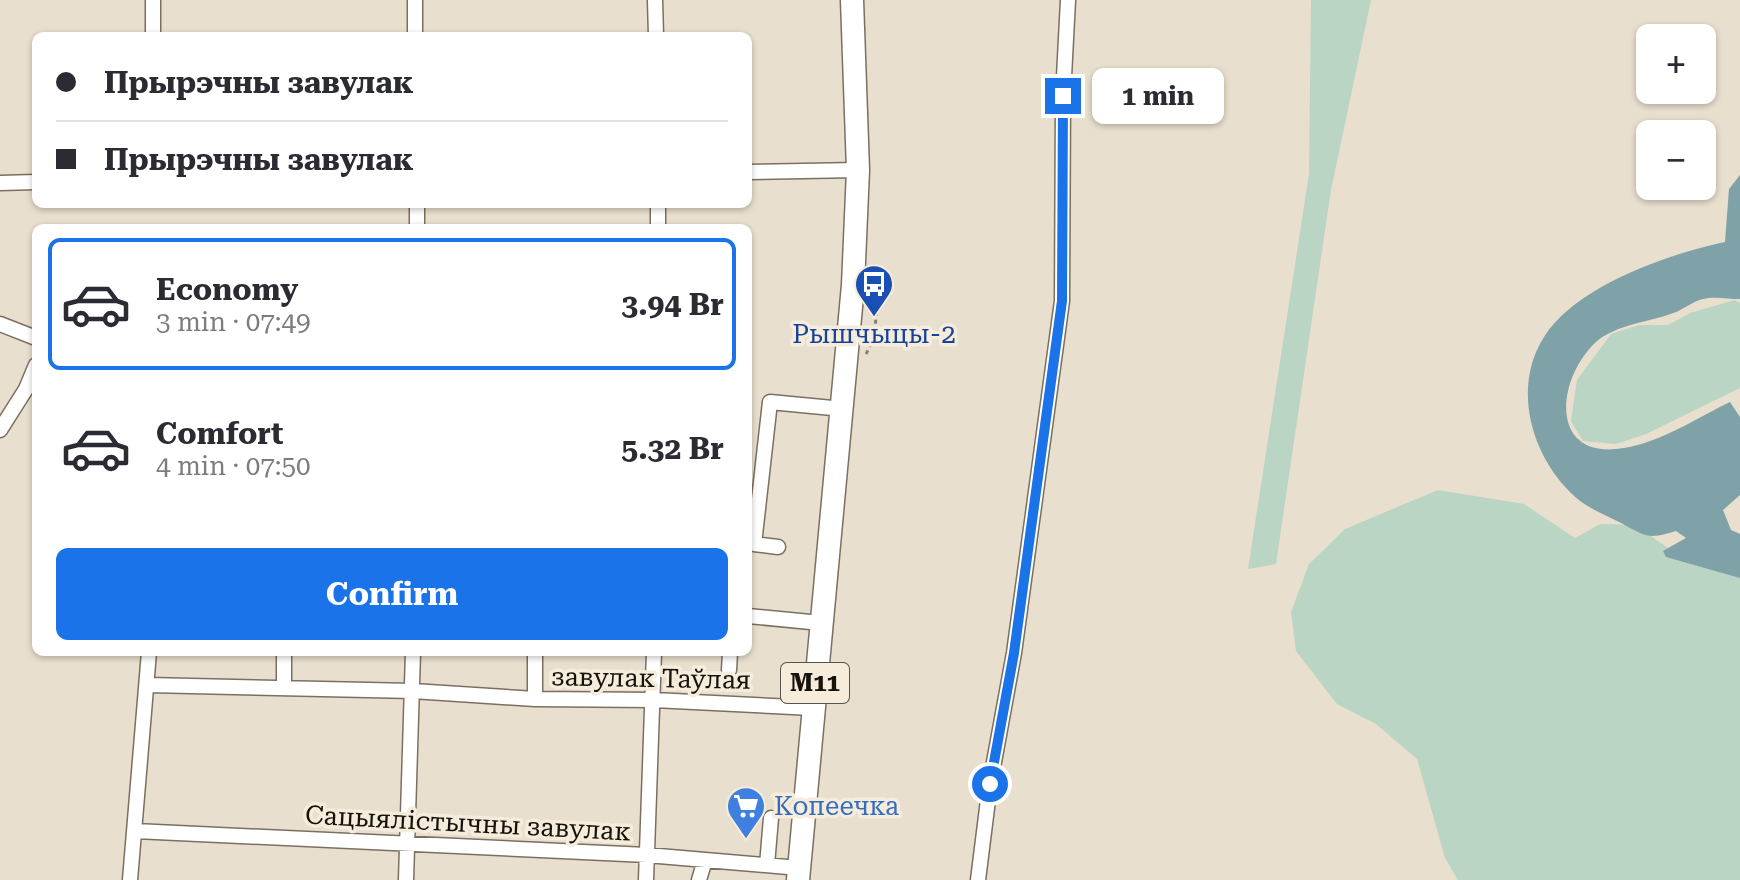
<!DOCTYPE html>
<meta charset="utf-8">
<style>
:root{--surface:#fff;--page:#f2f2f3;--text:#2b2b33;--muted:#7c7c81;--line:#e1e1e2;--accent:#1a73e8}
body{margin:0;font-family:"Roboto Serif",serif;background:var(--page);color:var(--text);height:100vh;display:flex;flex-direction:column;font-size:30px;white-space:nowrap}
*{box-sizing:border-box;margin:0}
p{font-size:26px;color:var(--muted)}
.icon{flex:none;width:44px;height:44px;fill:none;stroke:currentColor;stroke-width:2;stroke-linecap:round;stroke-linejoin:round}
.map{position:relative;flex:1;overflow:hidden}
.sheet{position:absolute;left:32px;top:224px;width:720px;height:432px;display:flex;flex-direction:column;background:var(--surface);border-radius:12px;box-shadow:0 2px 6px #0004}
.sheet>*{flex:none}
.top-card{position:absolute;left:32px;top:32px;width:720px;height:176px;border-radius:12px;box-shadow:0 2px 6px #0004;display:grid;align-content:center;height:176px;padding:0 24px;background:var(--surface)}
.buttons{position:absolute;left:1636px;top:24px;display:grid;gap:16px}
.buttons a{display:grid;place-items:center;width:80px;height:80px;border-radius:12px;background:var(--surface);box-shadow:0 2px 6px #0004;font-size:40px}
.end{position:absolute;width:36px;height:36px;margin:-18px;border:10px solid #1a73e8;background:#fff;box-shadow:0 0 0 4px #fff}
.from{border-radius:50%}
.bubble{position:absolute;height:56px;border-radius:12px;background:var(--surface);box-shadow:0 2px 6px #0004;font-size:26px;font-weight:700;line-height:56px;text-align:center}
.top-card b{display:flex;align-items:center;gap:28px;height:76px;font-size:30px}
.top-card b+b{border-top:2px solid var(--line)}
.top-card i{width:20px;height:20px;background:var(--text)}
ul{padding:14px 0 0;list-style:none}
li{display:flex;align-items:center;gap:24px;height:132px;margin:0 16px 12px;padding:0 8px;border:4px solid transparent;border-radius:12px}
li div{flex:1}
li b{display:block;font-size:30px}
li em{font-style:normal;font-weight:700}
li.current{border-color:var(--accent)}
li>.icon{width:72px;height:72px;stroke-width:1.5}
.button{display:flex;gap:16px;margin-top:auto;padding:16px 24px}
.button a{flex:1;height:92px;border-radius:12px;background:var(--accent);color:#fff;font-size:32px;font-weight:700;line-height:92px;text-align:center}
.map>svg:first-child{display:block}
.green{fill:#bad5c4}
.water{fill:#7ea2a8}
.lines{fill:none;stroke-linecap:round;stroke-linejoin:round}
.minor-casing{stroke:#797061;stroke-width:17}
.highway-casing{stroke:#797061;stroke-width:25}
.path{stroke:#878175;stroke-width:3;stroke-dasharray:4 4;stroke-linecap:butt}
.minor{stroke:#fff;stroke-width:14}
.highway{stroke:#fff;stroke-width:22}
.route{stroke:#1a73e8;stroke-width:10}
.labels{text-anchor:middle;stroke-width:7;stroke-linejoin:round;paint-order:stroke}
.shield{fill:#f6ecdb;stroke:#59544b;stroke-width:2}
.shield-label{font-size:24px;font-weight:bold;fill:#16130d}
.transit-label{font-size:26px;fill:#164399;stroke:#f6ecdb}
.street-label{font-size:26px;fill:#16130d;stroke:#f6ecdb}
.shop-label{font-size:26px;fill:#366cbe;stroke:#f6ecdb;text-anchor:start}
</style>
<div class="map">
<svg width="1740" height="880" viewBox="0 0 1740 880">
<rect width="100%" height="100%" fill="#e8dfce"/>
<path class="green" d="M1311,0h60l-40,190 -55,374 -28,5 61,-395z
M1735,300l5,3v85l-94,46 -30,10 -33,-3 -12,-20 6,-41 34,-46 28,-9h29l22,-12z
M1438,490l86,14 51,34 25,-14 35,1 33,23 72,28v304h-282l-13,-22 -28,-99 -41,-35 -39,-20 -41,-53 -5,-39 18,-48 36,-35z"/>
<path class="water" d="M1740,175v124c-11,0 -26,-3 -37,0 -9,2 -18,9 -27,13 -25,10 -60,12 -80,30 -40,37 -48,119 28,106 37,-6 73,-30 106,-46l10,15v78l-17,15 8,20 9,4v44l-74,-21 -3,-6 23,-13 -10,-7c-7,2 -16,5 -24,5 -10,0 -24,-10 -33,-14 -16,-8 -36,-16 -48,-29 -40,-39 -59,-106 -27,-156 32,-51 124,-83 181,-95l4,-53z"/>
<g class="lines">
<g class="minor-casing">
<path id="minor" d="M153,0v36
M415,0v36
M655,0l1,36
M748,172l110,-2
M0,183l36,-1
M417,204v24
M658,228v-24
M0,324l36,14
M0,430l26,-41 10,-24
M778,547l-24,-3 16,-142 73,7
M748,616l73,7
M284,652v36
M535,652v47
M729,670l1,-18
M148,685l265,6 122,8 119,1 159,8
M135,831l512,24 152,13
M767,865l4,-47
M130,880l19,-228
M406,880l7,-228
M646,880l8,-228
M699,880l6,-20
M978,880l12,-96 24,-131 48,-352 1,-205 5,-96"/>
</g>
<g class="highway-casing">
<path id="highway" d="M798,880l55,-595 5,-115 -6,-170"/>
</g>
<path class="path" d="M866,354c13,-22 12,-57 6,-82"/>
<use href="#minor" class="minor"/>
<use href="#highway" class="highway"/>
</g>
<g class="lines">
<path class="route" d="M990,784l24,-131 48,-352 1,-205"/>
</g>
<defs>
<g id="bus-pin" transform="scale(2)"><path d="M0 17L-7.5 6A9.5 9.5 0 1 1 7.5 6Z" fill="#1a4fb4" stroke="#f6ecdb"/><path d="M-5-6H5V4H4V6H2V4H-2V6H-4V4H-5ZM-3.5-4V0h7V-4ZM-3.5 1.2v1.5H-2V1.2ZM2 1.2v1.5H3.5V1.2Z" fill="#fff"/></g>
<g id="supermarket-pin" transform="scale(2)"><path d="M0 17L-7.5 6A9.5 9.5 0 1 1 7.5 6Z" fill="#3f7fe0" stroke="#f6ecdb"/><path d="M-6-5.5h2.5l.6 2H6L4.5 2H-2.5L-4.4-4H-6ZM-1.5 3.2a1.3 1.3 0 1 0 .1 0ZM3 3.2a1.3 1.3 0 1 0 .1 0Z" fill="#fff"/></g>
</defs>
<g fill-rule="evenodd">
<use href="#bus-pin" x="874" y="284"/>
<use href="#supermarket-pin" x="746" y="806"/>
</g>
<g class="labels">
<rect class="shield" x="781" y="663" width="68" height="40" rx="6"/>
<g class="shield-label">
<text x="815" y="691">М11</text>
</g>
<g class="transit-label">
<text x="874" y="343">Рышчыцы-2</text>
</g>
<g class="street-label">
<text transform="translate(651 678) rotate(1)" y="9">завулак Таўлая</text>
<text transform="translate(468 823) rotate(3)" y="9">Сацыялістычны завулак</text>
</g>
<g class="shop-label">
<text x="774" y="815">Копеечка</text>
</g>
</g>
</svg>
<div class="buttons">
<a>+</a>
<a>−</a>
</div>
<i class="end from" style="left:990px;top:784px"></i>
<i class="end" style="left:1063px;top:96px"></i>
<div class="bubble" style="left:1092px;top:68px;width:132px">1 min</div>
<div class="top-card">
<b><i class="from"></i>Прырэчны завулак</b>
<b><i></i>Прырэчны завулак</b>
</div>
<section class="sheet">
<ul>
<li class="current"><svg class="icon" aria-label="car" viewBox="0 0 24 24"><path d="M5 17H2v-5l4-1 3-4h7l3 4 3 1v5h-3M9 17h6M6 11h13"/><circle cx="7" cy="17" r="2"/><circle cx="17" cy="17" r="2"/></svg><div><b>Economy</b><p>3 min · 07:49</p></div><em>3.94 Br</em></li>
<li><svg class="icon" aria-label="car" viewBox="0 0 24 24"><path d="M5 17H2v-5l4-1 3-4h7l3 4 3 1v5h-3M9 17h6M6 11h13"/><circle cx="7" cy="17" r="2"/><circle cx="17" cy="17" r="2"/></svg><div><b>Comfort</b><p>4 min · 07:50</p></div><em>5.32 Br</em></li>
</ul>
<div class="button"><a>Confirm</a></div>
</section>
</div>
